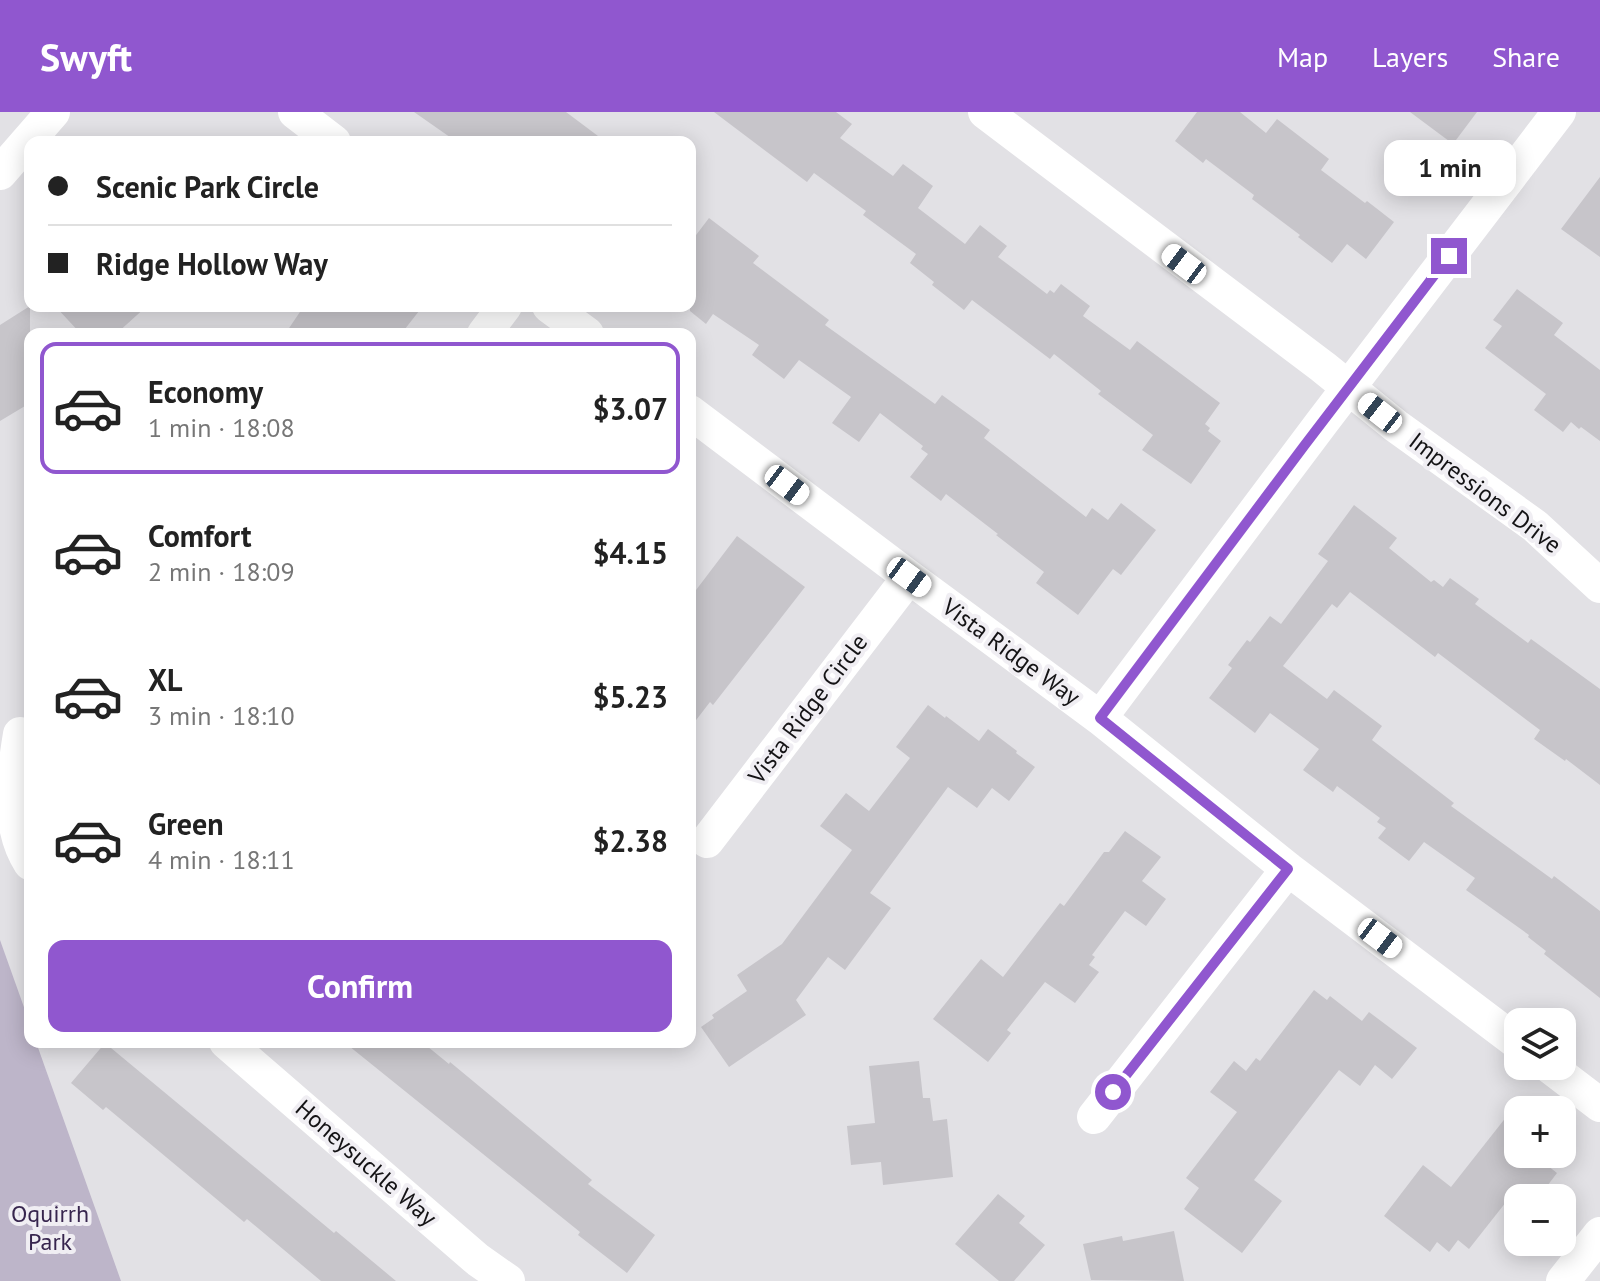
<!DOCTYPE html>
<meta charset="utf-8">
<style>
:root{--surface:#fff;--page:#f2f2f2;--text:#222;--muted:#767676;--line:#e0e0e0;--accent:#9057cf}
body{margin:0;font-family:"PT Sans",sans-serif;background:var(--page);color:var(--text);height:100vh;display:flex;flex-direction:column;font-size:30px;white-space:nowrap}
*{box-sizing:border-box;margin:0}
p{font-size:26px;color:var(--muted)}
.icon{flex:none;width:44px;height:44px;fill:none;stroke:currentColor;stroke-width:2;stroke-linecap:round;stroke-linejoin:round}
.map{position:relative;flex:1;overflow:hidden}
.details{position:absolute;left:24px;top:216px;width:672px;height:720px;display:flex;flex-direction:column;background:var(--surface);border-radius:16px;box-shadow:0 4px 20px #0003}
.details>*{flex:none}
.guide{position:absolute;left:24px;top:24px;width:672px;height:176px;border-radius:16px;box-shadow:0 4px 20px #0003;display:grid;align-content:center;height:176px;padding:0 24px;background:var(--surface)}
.fabs{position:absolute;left:1504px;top:896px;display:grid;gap:16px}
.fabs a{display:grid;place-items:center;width:72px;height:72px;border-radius:16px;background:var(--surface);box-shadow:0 4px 20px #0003;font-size:40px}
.end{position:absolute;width:36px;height:36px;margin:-18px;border:10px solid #9057cf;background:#fff;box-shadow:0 0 0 4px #fff}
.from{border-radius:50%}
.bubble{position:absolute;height:56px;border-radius:16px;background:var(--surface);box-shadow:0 4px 20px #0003;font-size:26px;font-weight:700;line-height:56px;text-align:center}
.car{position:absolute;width:24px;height:48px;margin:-24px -12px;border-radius:10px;box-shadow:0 0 6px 2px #0007;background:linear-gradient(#fff 24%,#345 0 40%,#fff 0 76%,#345 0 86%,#fff 0)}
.guide b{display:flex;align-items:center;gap:28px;height:76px;font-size:30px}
.guide b+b{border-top:2px solid var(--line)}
.guide i{width:20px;height:20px;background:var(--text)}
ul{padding:14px 0 0;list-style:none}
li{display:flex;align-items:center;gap:24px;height:132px;margin:0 16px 12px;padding:0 8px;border:4px solid transparent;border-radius:16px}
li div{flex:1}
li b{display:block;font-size:30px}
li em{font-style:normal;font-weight:700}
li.current{border-color:var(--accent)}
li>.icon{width:72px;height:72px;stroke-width:1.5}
.button{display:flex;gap:16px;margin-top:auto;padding:16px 24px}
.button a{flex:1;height:92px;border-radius:16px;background:var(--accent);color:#fff;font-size:32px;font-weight:700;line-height:92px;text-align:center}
header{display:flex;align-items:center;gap:48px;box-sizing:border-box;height:112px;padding:0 40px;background:var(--accent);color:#fff}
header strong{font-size:38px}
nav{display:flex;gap:44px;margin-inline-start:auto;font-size:28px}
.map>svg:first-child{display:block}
.green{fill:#bdb5c9}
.building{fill:#c7c5ca}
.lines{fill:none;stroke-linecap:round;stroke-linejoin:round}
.street{stroke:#fff;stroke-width:34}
.route{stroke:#9057cf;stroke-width:10}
.labels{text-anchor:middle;stroke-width:8;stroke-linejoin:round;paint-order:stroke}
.street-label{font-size:24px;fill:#141315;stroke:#f0eef3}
.park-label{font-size:24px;fill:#37254e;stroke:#f0eef3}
</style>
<header>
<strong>Swyft</strong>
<nav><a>Map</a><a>Layers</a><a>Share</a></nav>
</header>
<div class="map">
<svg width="1600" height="1169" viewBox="0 0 1600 1169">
<rect width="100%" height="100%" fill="#e2e1e5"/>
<path class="green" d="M0,828l30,84v18h6l85,239h-121z"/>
<path class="building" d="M414,0h152l40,30h-149z
M714,0h122l16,12 -12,14 53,38 10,-12 30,22 -15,22 47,36 15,-19 27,21 -9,11 49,37 3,-4 4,3 7,-9 29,22 -7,10 47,34 7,-9 83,62 -15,21 5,4 -2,3 13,10 -30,43 -49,-34 11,-15 -55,-41 3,-3 -47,-37 -4,5 -78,-59 -8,10 -32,-25 2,-3 -24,-19 6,-9 -53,-39 3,-4 -52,-38 -7,9z
M1197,0h43l26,21 11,-14 52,40 -8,11 44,33 2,-2 27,21 -28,37 -19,-15 -15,19 -34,-26 2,-2 -48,-36 2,-4 -48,-36 -3,4 -28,-22z
M1410,0h67l-24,32z
M1600,65v80l-39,-28z
M709,106l50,38 -6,7 76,57 -4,5 110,79 7,-9 48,35 -6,8 102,79 6,-9 16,12 13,-17 35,27 -35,45 -8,-6 -35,46 -42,-32 8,-11 -48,-37 2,-1 -52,-40 -5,7 -31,-24 18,-23 -7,-5 2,-3 -43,-33 -21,29 -27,-19 19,-26 -52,-37 -15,19 -32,-24 7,-10 -46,-31 -7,10 -16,-13v-68z
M1517,177l46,34 -9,12 46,35v71l-19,-14 -2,2 -8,-7 -8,10 -29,-22 12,-16 -61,-46 17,-22 -9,-6z
M30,194v97l-30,18v-96z
M55,194h92l-31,28h-35z
M304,194h119l-22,28h-116z
M1354,393l43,33 -8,10 42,34 3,-2 9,7 7,-9 29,21 -4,5 53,39 3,-4 69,50v96l-34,-26 -1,2 -31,-22 6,-9 -102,-77 -3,4 -85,-65 -13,16 -5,-4 -49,62 44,33 7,-9 48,36 -10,14 82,63 -3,3 101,73 2,-3 46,35v87l-56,-44 2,-3 -18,-14 1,-2 -63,-45 9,-12 -51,-36 -15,19 -31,-23 8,-10 -9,-6 3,-4 -43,-32 -4,6 -30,-22 16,-21 -49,-36 -15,20 -46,-35 23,-30 -4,-3 19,-25 3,2 20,-26 11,8 47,-63 -10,-7z
M737,424l68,51 -92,118 -3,-3 -20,26v-130z
M928,593l17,13 1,-2 33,25 9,-12 29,22 -1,2 19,14 -26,34 -17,-13 -15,20 -29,-21 -78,106 21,15 -46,62 -17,-13 -32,43 10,15 -77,52 -28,-40 13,-9 -2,-3 35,-24 -10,-16 45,-31 70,-94 -32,-24 26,-33 23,18 41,-53 -14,-11z
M1125,719l36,26 -19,24 24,18 -20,27 -21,-15 -33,44 3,2 -6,8 10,7 -24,31 -30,-21 -38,48 4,3 -23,29 -55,-43 48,-60 22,18 57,-74 4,3 40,-54h5z
M1314,878l13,10 3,-4 32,25 7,-9 48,36 -25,31 -17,-14 -15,21 -21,-16 -85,110 28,21 -40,52 -58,-44 15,-21 -13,-10 51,-66 -27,-20 24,-31 12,10 10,-13 4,3z
M344,930h78l27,22 1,-2 142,118 -4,4 67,51 -28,38 -49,-38 2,-3z
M105,931l229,190 2,-2 60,50h-75l-74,-62 -3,3 -138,-115 -3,3 -32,-27z
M919,949l4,37h7l3,23 14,-2 6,58 -70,8 -2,-23 -30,3 -4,-39 28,-3 -6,-57z
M1518,990v52h15l24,19 -19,25 -28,-1 -41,52 -11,-9 -9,12 -12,-10 -7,10 -46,-36 39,-51 28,22z
M998,1082l27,22 -6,7 26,22 -31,36h-15l-44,-37z
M1174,1119l10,50 -93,-1 -8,-36 39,-8 1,5z"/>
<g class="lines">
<path class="street" d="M295,0l39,30
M985,0l338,255 73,59 139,100 65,60
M0,61l53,-61
M549,194l38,28
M484,222l21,-28
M690,300l219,165 191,141 188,151 230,174
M1100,606l223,-297 236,-309
M20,622c-7,42 -14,91 10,129
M707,729l202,-264
M226,930l252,218 30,21
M1549,954l51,39
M1094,1005l194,-248
M1563,1169l37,-47"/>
</g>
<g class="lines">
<path class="route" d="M1113,980l175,-223 -188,-151 204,-272 145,-190"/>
</g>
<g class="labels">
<g class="street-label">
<text transform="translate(1485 381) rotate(37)" y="8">Impressions Drive</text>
<text transform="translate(1011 540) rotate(36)" y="8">Vista Ridge Way</text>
<text transform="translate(808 597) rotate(-53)" y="8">Vista Ridge Circle</text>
<text transform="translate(366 1051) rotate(41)" y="8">Honeysuckle Way</text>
</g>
<g class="park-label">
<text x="50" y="1110">Oquirrh<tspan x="50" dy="28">Park</tspan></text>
</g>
</g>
</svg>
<div class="fabs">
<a><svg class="icon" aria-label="layers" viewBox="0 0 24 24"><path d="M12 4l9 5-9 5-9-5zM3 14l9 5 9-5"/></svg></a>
<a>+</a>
<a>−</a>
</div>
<i class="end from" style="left:1113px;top:980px"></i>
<i class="end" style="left:1449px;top:144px"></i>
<div class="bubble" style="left:1384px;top:28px;width:132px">1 min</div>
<i class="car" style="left:1184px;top:152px;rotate:307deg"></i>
<i class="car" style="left:1380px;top:301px;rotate:308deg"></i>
<i class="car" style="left:787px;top:373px;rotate:127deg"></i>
<i class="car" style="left:909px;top:465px;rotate:126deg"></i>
<i class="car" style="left:1380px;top:826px;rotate:127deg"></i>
<div class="guide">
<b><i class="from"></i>Scenic Park Circle</b>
<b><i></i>Ridge Hollow Way</b>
</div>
<section class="details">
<ul>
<li class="current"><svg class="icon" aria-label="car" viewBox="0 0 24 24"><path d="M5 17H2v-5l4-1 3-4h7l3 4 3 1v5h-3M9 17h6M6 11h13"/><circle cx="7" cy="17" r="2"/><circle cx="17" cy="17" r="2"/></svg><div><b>Economy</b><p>1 min · 18:08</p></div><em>$3.07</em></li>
<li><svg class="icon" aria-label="car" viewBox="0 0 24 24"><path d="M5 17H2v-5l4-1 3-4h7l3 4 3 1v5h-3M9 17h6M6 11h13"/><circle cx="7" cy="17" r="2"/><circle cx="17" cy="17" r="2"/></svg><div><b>Comfort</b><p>2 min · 18:09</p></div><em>$4.15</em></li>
<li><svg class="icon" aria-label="car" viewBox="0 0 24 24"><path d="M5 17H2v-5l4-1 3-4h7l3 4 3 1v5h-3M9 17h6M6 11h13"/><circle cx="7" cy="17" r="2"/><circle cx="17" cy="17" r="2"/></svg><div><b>XL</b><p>3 min · 18:10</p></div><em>$5.23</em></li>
<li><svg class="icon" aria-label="car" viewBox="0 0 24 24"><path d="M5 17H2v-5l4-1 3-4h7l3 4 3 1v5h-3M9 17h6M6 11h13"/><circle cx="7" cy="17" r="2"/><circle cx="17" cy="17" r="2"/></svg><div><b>Green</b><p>4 min · 18:11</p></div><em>$2.38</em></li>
</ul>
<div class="button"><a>Confirm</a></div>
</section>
</div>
